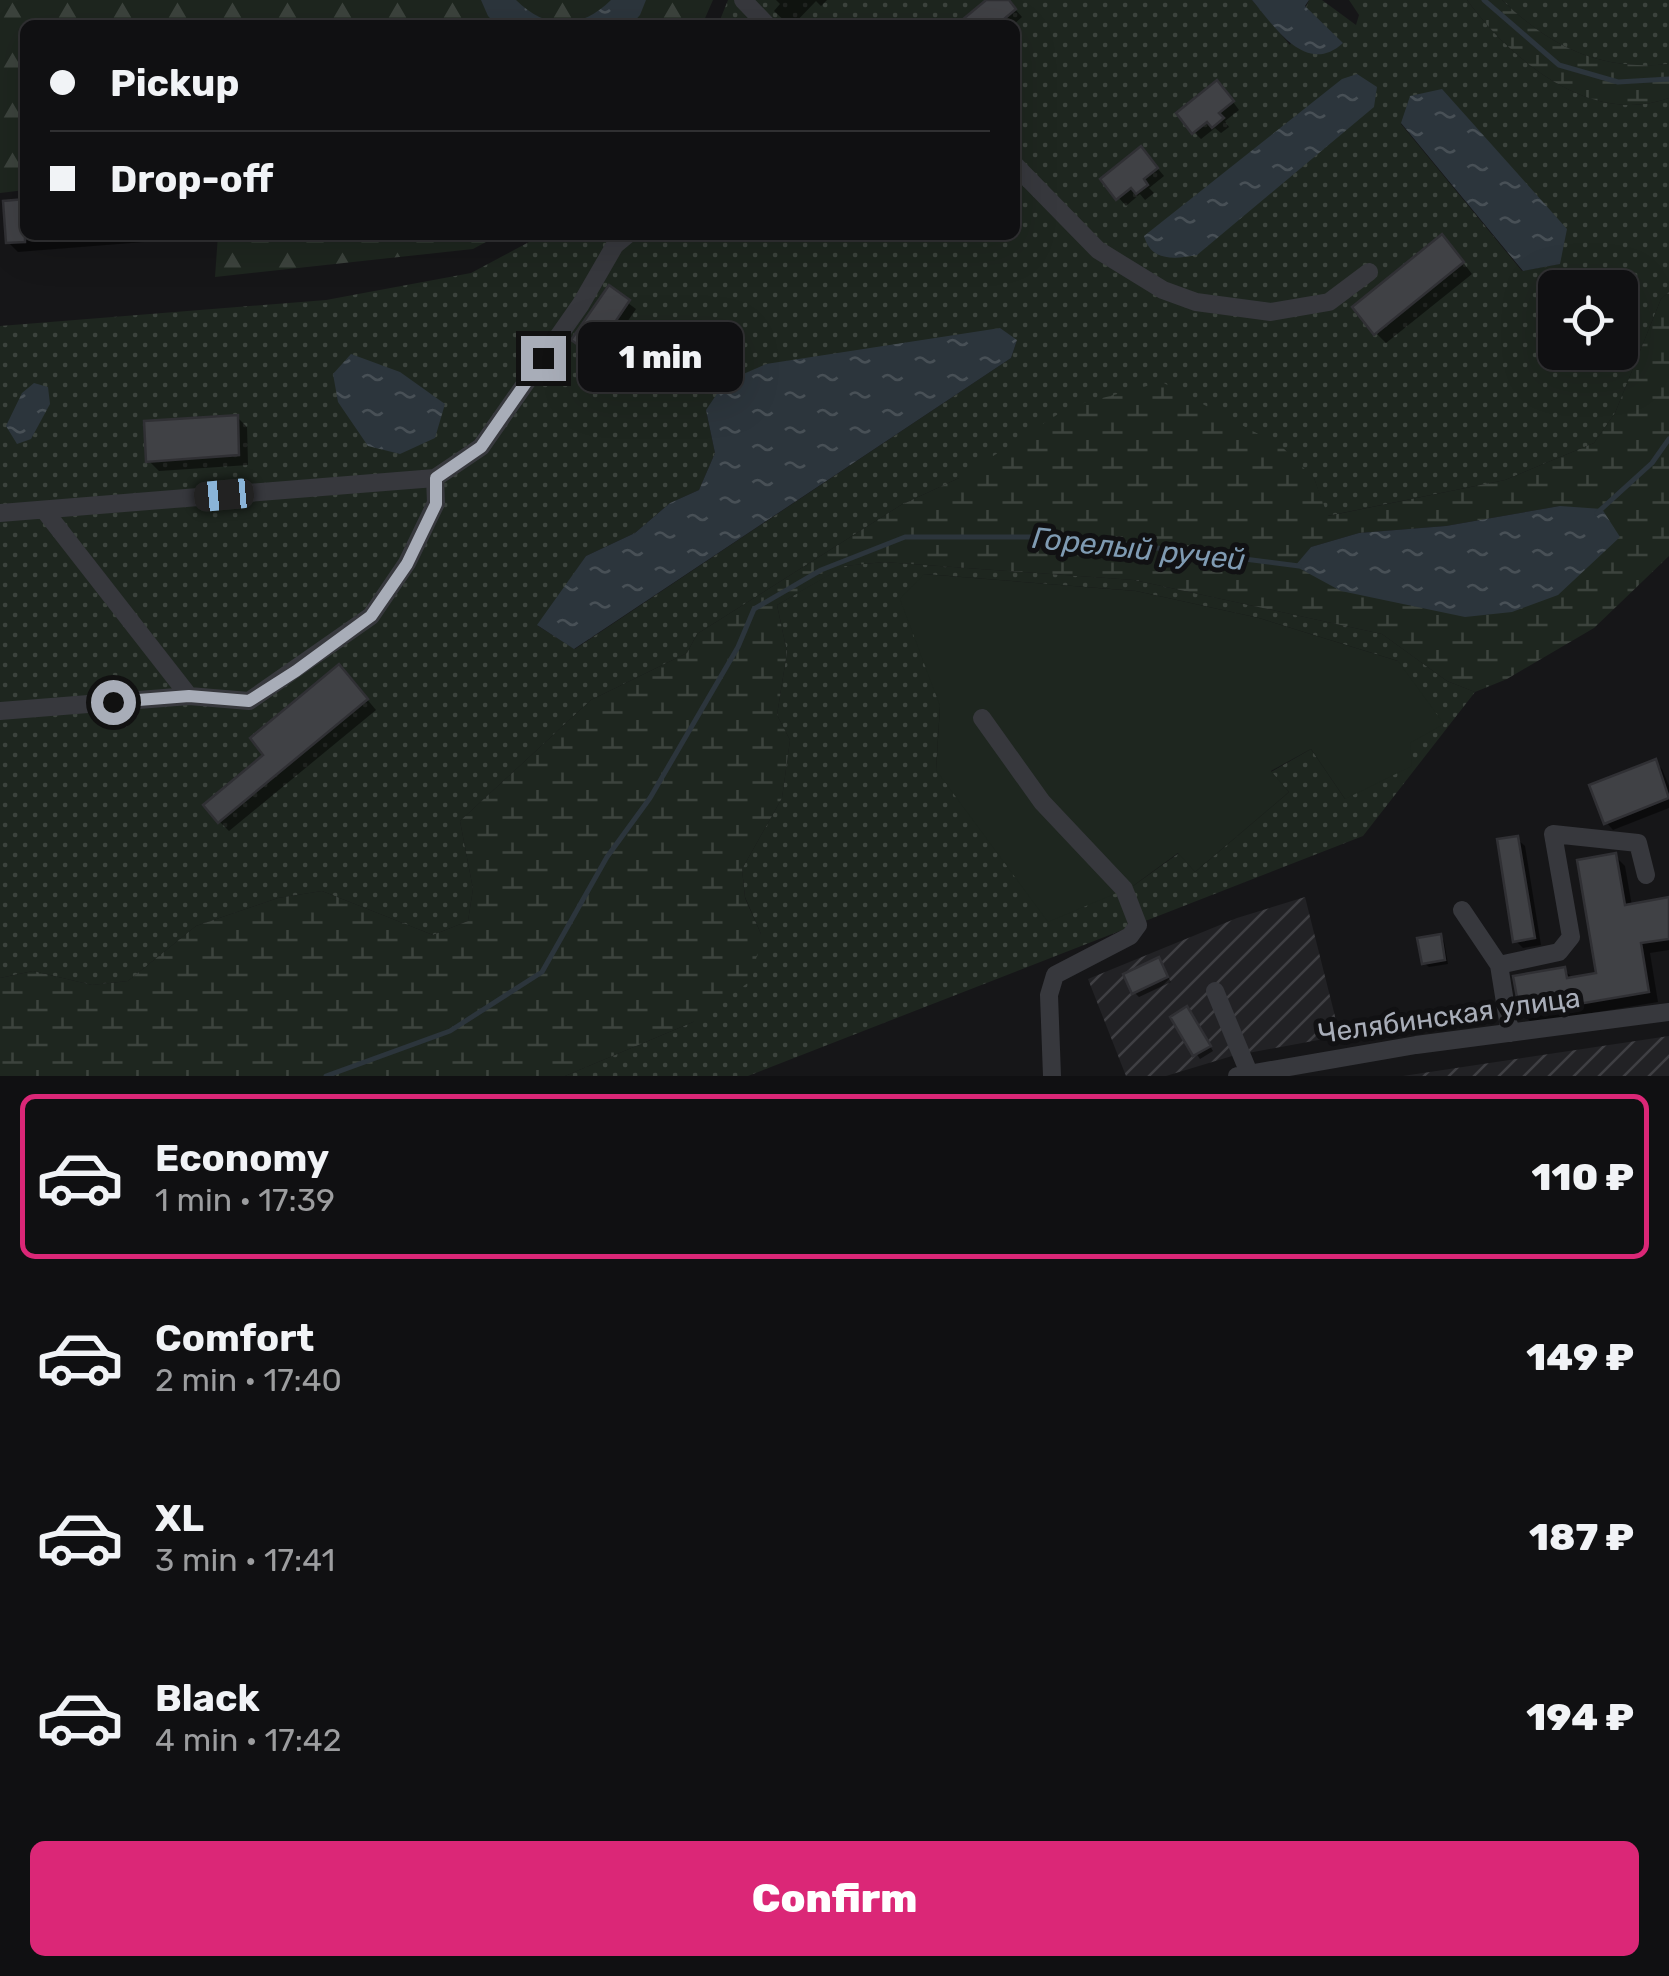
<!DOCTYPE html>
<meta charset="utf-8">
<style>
:root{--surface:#101012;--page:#1e1e20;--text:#f1f3f6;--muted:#9c9d9f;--line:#303032;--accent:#db2777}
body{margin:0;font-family:Rubik,sans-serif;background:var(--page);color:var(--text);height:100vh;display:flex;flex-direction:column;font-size:38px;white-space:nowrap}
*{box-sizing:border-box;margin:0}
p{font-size:32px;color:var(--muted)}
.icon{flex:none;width:55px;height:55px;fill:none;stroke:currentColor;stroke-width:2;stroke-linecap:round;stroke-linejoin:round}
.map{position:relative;height:1076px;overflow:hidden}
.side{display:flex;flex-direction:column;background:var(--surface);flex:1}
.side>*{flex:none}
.guide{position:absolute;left:20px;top:20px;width:1000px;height:220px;border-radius:15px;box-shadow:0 10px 40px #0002,0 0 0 2px var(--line);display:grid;align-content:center;height:220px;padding:0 30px;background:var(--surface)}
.controls{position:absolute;left:1538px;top:270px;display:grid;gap:20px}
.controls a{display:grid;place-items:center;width:100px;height:100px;border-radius:15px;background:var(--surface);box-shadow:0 10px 40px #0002,0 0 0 2px var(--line);font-size:50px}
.end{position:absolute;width:45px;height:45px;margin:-22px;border:12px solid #a8adb8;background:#111;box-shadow:0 0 0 5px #111}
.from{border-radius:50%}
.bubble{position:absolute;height:70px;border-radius:15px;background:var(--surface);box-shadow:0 10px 40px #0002,0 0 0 2px var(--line);font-size:32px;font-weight:800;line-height:70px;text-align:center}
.car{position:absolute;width:30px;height:60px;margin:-30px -15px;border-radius:12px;box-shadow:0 0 8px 2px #0007;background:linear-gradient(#222 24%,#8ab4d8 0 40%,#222 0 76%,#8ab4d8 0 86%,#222 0)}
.guide b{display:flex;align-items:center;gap:35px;height:95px;font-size:38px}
.guide b+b{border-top:2px solid var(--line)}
.guide i{width:25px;height:25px;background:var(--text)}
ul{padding:18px 0 0;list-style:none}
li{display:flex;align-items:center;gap:30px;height:165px;margin:0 20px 15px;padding:0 10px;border:5px solid transparent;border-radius:15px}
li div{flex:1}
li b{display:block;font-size:38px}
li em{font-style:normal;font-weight:800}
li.current{border-color:var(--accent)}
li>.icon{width:90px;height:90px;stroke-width:1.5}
.primary-button{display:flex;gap:20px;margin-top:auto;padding:20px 30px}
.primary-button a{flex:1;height:115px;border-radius:15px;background:var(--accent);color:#fff;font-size:40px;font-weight:800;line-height:115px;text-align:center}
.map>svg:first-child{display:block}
.industrial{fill:url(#industrial-furrows)}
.grass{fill:url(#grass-dots);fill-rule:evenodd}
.forest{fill:url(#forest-firs)}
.wetland{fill:url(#wetland-marsh);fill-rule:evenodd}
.garden{fill:#1e261f}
.water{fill:url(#water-ripples)}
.shadow{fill:#0007}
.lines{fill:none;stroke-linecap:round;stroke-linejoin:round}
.stream{stroke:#2c353c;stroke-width:5}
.building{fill:#404145;stroke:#303034;stroke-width:2.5}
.minor{stroke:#37383d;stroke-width:18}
.route{stroke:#a8adb8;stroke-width:12}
.labels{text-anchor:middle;stroke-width:10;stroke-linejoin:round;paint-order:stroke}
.street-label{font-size:28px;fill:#a8adb8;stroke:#111113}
.water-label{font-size:30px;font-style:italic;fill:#7f9bb3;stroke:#111113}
</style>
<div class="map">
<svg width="1669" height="1076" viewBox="0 0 1669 1076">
<defs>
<pattern id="industrial-furrows" width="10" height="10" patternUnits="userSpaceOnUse" patternTransform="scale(2.5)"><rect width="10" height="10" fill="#222225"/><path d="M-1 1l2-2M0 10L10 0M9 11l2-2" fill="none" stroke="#3f3f43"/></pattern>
<pattern id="grass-dots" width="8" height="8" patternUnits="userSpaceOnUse" patternTransform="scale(2.5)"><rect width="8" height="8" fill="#1e261f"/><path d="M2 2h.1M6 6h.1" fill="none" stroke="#3c433d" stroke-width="1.8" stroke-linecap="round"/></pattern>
<pattern id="forest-firs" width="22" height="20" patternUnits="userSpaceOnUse" patternTransform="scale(2.5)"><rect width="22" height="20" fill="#1e261f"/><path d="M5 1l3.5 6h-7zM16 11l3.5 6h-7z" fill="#3c433d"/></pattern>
<pattern id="wetland-marsh" width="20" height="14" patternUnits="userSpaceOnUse" patternTransform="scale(2.5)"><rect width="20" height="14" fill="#1e261f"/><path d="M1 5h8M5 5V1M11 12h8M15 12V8" fill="none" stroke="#3c433d"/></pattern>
<pattern id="water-ripples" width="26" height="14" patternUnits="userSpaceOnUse" patternTransform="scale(2.5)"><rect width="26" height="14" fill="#2c353c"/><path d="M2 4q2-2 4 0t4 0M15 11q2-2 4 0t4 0" fill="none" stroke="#485056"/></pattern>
</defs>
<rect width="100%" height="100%" fill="#161618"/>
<path class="industrial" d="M1305,897l35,139 -108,20 -66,20h-40l-38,-97 149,-61z
M1669,1036v40h-266z"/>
<path class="grass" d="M728,0h524l38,45 19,-45h13l34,25 3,-10 -10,-15h118c44,60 124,127 202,98v194l-8,7 -46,114 -21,30 -89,37 -178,36 -13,-38h-355l-58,27 -204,129 -10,19 -96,47 -131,121 13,68 -5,32 -35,14 -111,-44 -44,7 -82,28 -68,55 -36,4 -59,-14 -33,7v-652l326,-26 145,-27 71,-38h473v-210h-297zM1442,90l124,139 -7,35 -37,7 -121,-147zM1555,288h65v64h-65zM1017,340l-6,18 -436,291 -37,-23 48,-70 49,-23 35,-30 29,-13 16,-37 -9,-43z
M1502,0h167v64c-69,7 -118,-17 -167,-64z
M884,562l250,18 248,54 65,47 28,11 -112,144 -615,240h-183l128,-54 68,-88 -16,-37 -3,-28 40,-71 8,-58 -13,-25 10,-63 -10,-47 67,-39zM924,574l212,17 123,27 139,43 -53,138 -34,-50 -40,23 18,20 -94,80 -16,-19 -46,33 -197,-116 4,-64z"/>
<path class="forest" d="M0,0h713l-11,25h-677v165l-25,3z
M218,235h281l-26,14 -258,28z"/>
<path class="wetland" d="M1467,0h35c49,47 98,71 167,64v34c-78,29 -158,-38 -202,-98z
M1669,292v264l-75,72 -87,51 -32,13 -28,-11 -65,-47 -248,-54 -250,-18 -39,4 -68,39 10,47 -10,63 13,25 -8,58 -40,71 3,29 16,36 -9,46 -59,42 -128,54h-565v-98l33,-7 59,14 36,-4 68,-55 82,-28 44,-7 111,44 35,-14 5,-32 -13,-68 131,-121 96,-47 10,-19 204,-129 58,-27 110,-71 93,-25 120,65 32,31 14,38 177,-36 89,-37 21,-30 46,-114zM1560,506l-264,60 15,-19 48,-14 87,-7z"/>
<path class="garden" d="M924,574l212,17 123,27 139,43 46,63 -34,19 2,23 -67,33 -34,-50 -40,22 18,21 -94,80 -17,-19 -45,33 -85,36 -112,-152 4,-64 -40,-107z"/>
<path class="water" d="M481,0h35c30,30 65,30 95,0h35l-6,15 -9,10h-134l-9,-9z
M1252,0h57l-4,6 38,37c-37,34 -69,-17 -91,-43z
M1357,74l20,13 -3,20 -177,148c-22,4 -46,7 -53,-19l198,-157z
M1442,89l125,140 -7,35 -37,7 -122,-148 9,-27z
M1000,328l17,12 -6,18 -437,291 -37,-24 49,-69 49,-23 35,-30 29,-13 16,-37 -9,-43 19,-28 41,-18z
M351,354l49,18 45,32 -10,34 -35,16 -32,-8 -30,-44 -5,-28z
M34,383l14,4 2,17 -19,35 -14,5 -11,-18 16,-33z
M1560,506l42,3 18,28 -62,58 -46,17 -47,5 -124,-26 -46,-25 16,-19 48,-14 87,-7z"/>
<path class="shadow" d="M776,0h51l-6,6 -5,-5 -23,24h-4l-15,-14 6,-7z
M989,0h18l15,17 -9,8h-48z
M1224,90l15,20 -14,11 4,6 -8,6 -6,-5 -14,11 -7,-7z
M1148,157l16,19 -15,12 5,5 -9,7 -5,-6 -14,12 -23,-26z
M25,202v33h169v3l-176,14 -10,-10z
M1452,248l20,26 -86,69 -10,-10z
M609,289l27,20 -35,51 -19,-13z
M237,417l10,10 1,38 -89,6 -11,-11z
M349,678l27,32 -147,121 -10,-10 48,-66z
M1655,762l7,7 7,17v22l-56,22 -7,-8z
M1517,839l8,7 16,99 -18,3 -7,-7z
M1615,856l10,10 7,40 37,-6v50l-19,3 8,49 -126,21 -10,-10 42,-43 10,9 25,-4z
M1440,936l4,5 4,23 -19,3 -5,-4z
M1158,960l13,22 -32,15 -5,-5z
M1191,1014l22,37 -13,8 -27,-41z"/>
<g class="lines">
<path class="stream" d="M1484,0l75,65 59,17 51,-3
M1597,513l55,-50 17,-24
M326,1076l124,-45 92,-59 65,-115 43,-59 88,-151 16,-38 67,-39 84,-33h165l229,29"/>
</g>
<path class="building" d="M986,0h23l7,9 -19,16h-41z
M1217,80l17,21 -15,12 5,5 -12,10 -5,-6 -15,12 -16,-21z
M1141,146l17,22 -14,11 4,6 -12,9 -5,-6 -15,12 -16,-21z
M25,199v43l-19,1 -3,-42z
M1442,234l22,28 -90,73 -22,-28z
M609,285l21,15 -37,55 -22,-15z
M238,415l1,40 -93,7 -2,-41z
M339,664l29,35 -150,124 -15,-18 60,-50 -13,-17z
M1656,759l13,39 -65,26 -15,-39z
M1518,836l17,102 -22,4 -16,-103z
M1616,853l9,52 44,-8v42l-28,4 8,49 -129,22 -7,-38 52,-9 2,11 29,-5 -19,-113z
M1441,934l4,26 -23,4 -5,-26z
M1159,957l9,20 -36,17 -9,-20z
M1187,1006l24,40 -18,10 -23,-39z"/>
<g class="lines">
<path class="minor" d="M743,0l24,25
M1015,165l83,85 65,40 33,12 75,10 58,-10 40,-30
M44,510l145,186 60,5 122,-85 36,-53 29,-60 -1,-25
M0,513l435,-35 46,-31 100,-143 34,-59 12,-10
M0,711l189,-15
M982,718l60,84 82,87 14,36 -8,11 -75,39 -6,20 3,81
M1462,910l37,55 11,68
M1499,965l60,-13 12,-15 -18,-103 85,9 8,32
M1215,991l34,82
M1237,1076l179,-31 253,-33"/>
</g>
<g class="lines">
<path class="route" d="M113,702l76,-6 60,5 47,-30 75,-55 36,-52 29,-60v-26l45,-31 62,-89"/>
</g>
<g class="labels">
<g class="street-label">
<text transform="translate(1449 1015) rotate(-8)" y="10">Челябинская улица</text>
</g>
<g class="water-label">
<text transform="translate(1139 549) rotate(6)" y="10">Горелый ручей</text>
</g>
</g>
</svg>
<div class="controls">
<a><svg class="icon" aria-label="locate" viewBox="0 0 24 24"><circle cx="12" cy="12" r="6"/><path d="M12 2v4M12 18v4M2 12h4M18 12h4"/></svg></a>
</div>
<i class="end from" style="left:113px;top:702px"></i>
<i class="end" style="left:543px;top:358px"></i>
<div class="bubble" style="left:578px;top:322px;width:165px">1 min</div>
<i class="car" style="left:224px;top:495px;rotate:265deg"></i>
<div class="guide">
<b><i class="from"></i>Pickup</b>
<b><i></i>Drop-off</b>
</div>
</div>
<section class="side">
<ul>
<li class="current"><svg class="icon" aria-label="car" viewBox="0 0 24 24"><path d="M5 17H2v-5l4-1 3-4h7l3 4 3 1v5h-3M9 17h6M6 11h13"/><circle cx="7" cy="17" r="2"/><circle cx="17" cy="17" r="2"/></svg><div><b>Economy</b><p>1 min · 17:39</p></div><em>110 ₽</em></li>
<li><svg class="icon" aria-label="car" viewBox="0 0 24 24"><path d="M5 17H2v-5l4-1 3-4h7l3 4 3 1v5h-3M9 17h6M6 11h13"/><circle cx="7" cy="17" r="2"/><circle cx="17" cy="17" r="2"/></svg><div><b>Comfort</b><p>2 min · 17:40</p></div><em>149 ₽</em></li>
<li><svg class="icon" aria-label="car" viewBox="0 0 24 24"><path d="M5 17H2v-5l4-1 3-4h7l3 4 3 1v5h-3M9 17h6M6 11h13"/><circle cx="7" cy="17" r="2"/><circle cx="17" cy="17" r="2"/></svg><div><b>XL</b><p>3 min · 17:41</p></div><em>187 ₽</em></li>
<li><svg class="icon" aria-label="car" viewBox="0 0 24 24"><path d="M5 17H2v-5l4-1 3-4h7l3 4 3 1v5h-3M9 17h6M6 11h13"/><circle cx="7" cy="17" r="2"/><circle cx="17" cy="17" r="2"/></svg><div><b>Black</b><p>4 min · 17:42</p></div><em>194 ₽</em></li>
</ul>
<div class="primary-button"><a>Confirm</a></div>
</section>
